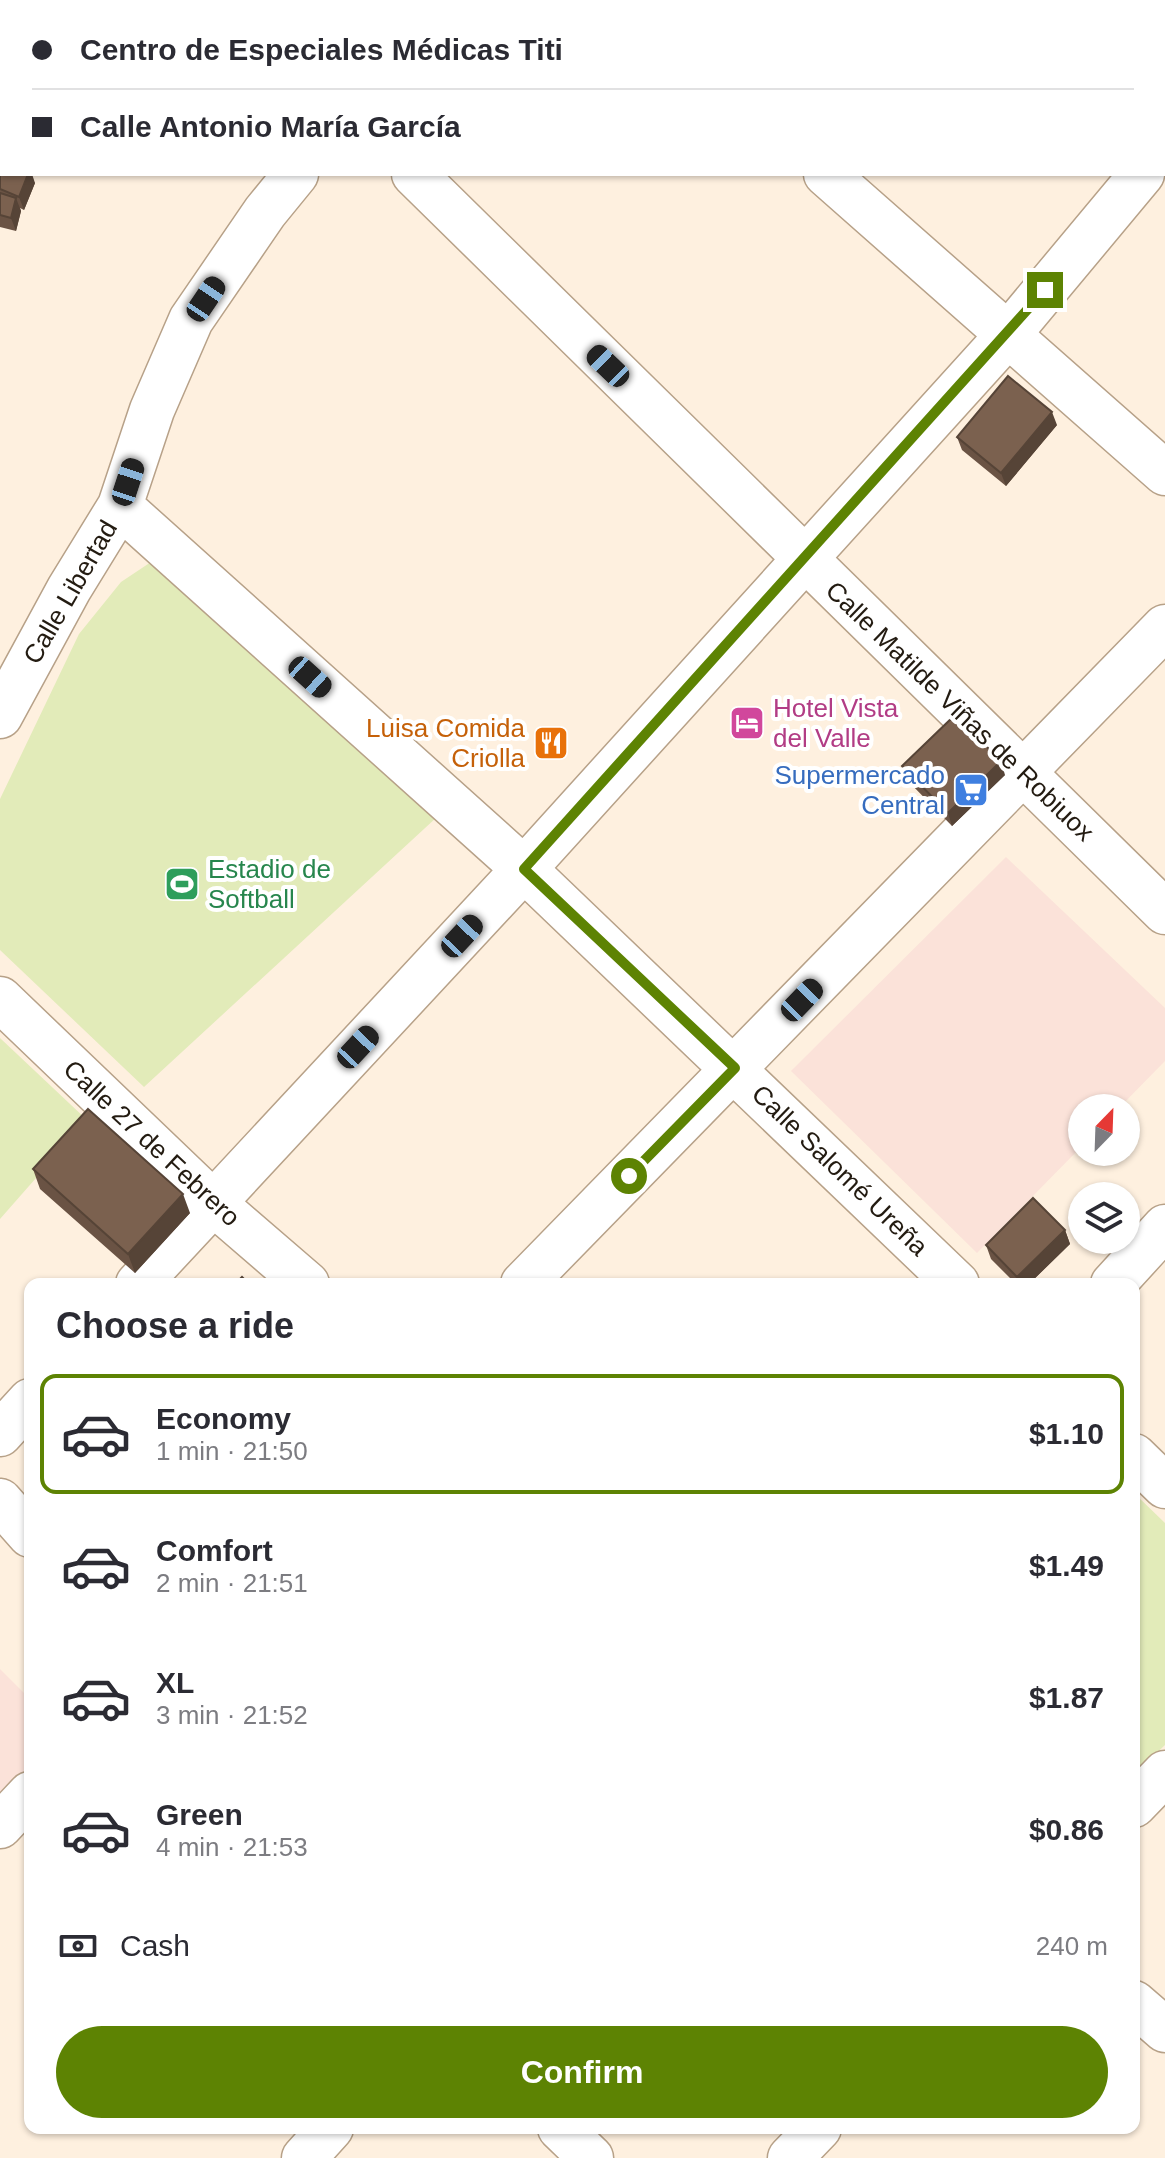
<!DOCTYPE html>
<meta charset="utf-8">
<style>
:root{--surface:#fff;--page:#f2f2f3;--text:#2b2b33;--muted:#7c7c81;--line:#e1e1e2;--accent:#5d8303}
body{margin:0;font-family:Arial,sans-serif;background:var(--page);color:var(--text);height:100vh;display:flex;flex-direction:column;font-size:30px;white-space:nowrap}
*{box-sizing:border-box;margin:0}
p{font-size:26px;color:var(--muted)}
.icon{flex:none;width:44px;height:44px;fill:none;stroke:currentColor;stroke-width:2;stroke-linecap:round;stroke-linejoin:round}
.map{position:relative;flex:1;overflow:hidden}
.details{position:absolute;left:24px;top:1278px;width:1116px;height:856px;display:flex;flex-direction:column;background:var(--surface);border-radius:16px;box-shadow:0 2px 6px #0004}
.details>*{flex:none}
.hud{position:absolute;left:0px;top:0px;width:1166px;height:176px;box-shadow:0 2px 6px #0004;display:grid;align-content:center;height:176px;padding:0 32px;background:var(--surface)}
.needle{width:52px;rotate:23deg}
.controls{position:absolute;left:1068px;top:1094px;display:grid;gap:16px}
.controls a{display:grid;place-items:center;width:72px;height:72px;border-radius:50%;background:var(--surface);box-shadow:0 2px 6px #0004;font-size:40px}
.end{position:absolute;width:36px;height:36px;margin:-18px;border:10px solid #5d8303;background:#fff;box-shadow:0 0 0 4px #fff}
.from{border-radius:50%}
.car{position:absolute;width:24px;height:48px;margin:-24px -12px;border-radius:10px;box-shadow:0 0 6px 2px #0007;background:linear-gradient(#222 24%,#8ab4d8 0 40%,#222 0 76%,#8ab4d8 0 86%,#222 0)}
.hud b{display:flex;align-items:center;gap:28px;height:76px;font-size:30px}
.hud b+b{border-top:2px solid var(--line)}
.hud i{width:20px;height:20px;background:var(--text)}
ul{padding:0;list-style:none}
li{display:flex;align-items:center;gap:24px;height:120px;margin:0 16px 12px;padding:0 16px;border:4px solid transparent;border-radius:16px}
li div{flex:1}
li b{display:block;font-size:30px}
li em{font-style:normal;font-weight:700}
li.active{border-color:var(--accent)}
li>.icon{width:72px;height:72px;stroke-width:1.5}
h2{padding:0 32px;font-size:36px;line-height:96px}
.pay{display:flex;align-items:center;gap:20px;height:88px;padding:0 32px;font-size:30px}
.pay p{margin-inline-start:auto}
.button{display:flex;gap:16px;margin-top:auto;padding:16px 32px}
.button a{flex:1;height:92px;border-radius:48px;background:var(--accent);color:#fff;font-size:32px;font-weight:700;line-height:92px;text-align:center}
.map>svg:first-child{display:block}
.education{fill:#fbe2d9}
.green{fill:#e2ebb9}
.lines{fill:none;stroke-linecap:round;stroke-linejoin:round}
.minor-casing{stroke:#b7a188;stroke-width:47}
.major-casing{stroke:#b7a188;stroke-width:47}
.minor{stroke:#fff;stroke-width:44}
.major{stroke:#fff;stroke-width:44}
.wall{fill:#6a5344}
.shaded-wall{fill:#564437}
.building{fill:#7b614f;stroke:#564437;stroke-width:2}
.route{stroke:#5d8303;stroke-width:10}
.labels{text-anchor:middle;stroke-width:8;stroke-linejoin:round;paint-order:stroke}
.street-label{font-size:26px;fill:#231b11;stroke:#fff}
.hotel-label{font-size:26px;fill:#b23c85;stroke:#fff;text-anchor:start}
.food-label{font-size:26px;fill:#c56008;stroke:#fff;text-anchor:end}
.shop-label{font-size:26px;fill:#366cbe;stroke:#fff;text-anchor:end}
.leisure-label{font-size:26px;fill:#27864d;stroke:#fff;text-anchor:start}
</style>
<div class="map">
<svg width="1165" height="2158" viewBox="0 0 1165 2158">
<rect width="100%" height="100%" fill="#fef0df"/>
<path class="education" d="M1006,857l159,151v53l-46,47h-37v38l-105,107 -186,-182z
M0,1669l30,30v80l-30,31z"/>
<path class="green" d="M160,556l277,261 -293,270 -144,-137v-151l79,-165 42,-52z
M0,1038l87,82 -87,99z
M1134,1493l31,30v222l-31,30z"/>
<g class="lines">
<g class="minor-casing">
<path id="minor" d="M13,0l5,2
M114,2l1,-2
M441,2l2,-2
M1164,148l1,-1
M414,174l751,738
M120,506l404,363 433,415
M0,716l69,-127 51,-83 32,-96 39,-90 74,-108 31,-38
M0,999l212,203 95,82
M138,1284l386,-415 483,-533 135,-162
M523,1284l642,-657
M1113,1284l52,-57
M0,1434l30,-33
M1134,1456l31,30
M0,1501l30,34
M1134,1805l31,-32
M0,1826l30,-32
M1134,2003l31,27
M560,2128l31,30
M304,2158l27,-30
M790,2158l29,-30"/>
</g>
<g class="major-casing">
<path id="major" d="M631,0l3,2
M826,174l339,299"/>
</g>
<use href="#minor" class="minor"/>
<use href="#major" class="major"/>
</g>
<path class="wall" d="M0,158l35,25 -11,27 -4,-2 1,3 -5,20 -16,-4z
M1057,425l-51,61 -44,-36 -5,-13z
M902,766l103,9 -53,51 -45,-46z
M33,1169l157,44 -55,60 -95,-84z
M1065,1230l5,14 -41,40h-13l-25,-25 -5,-14z"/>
<path class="shaded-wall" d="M28,174h4l3,9 -11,27 -5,-13z
M16,198l5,13 -5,20 -5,-13z
M1052,412l5,13 -51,61 -5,-13z
M1001,761l4,14 -53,51 -4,-13z
M183,1194l7,19 -55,60 -7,-19z
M1065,1230l5,14 -41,40h-9l-3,-7z"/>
<path class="building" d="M0,158l2,1v15h26l-9,23 -19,-8z
M0,193l16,5 -5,20 -11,-3z
M1008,376l44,36 -51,61 -44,-36z
M955,715l46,46 -53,52 -46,-47z
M88,1109l95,85 -55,60 -95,-85z
M1033,1198l32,32 -48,47 -31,-32z
M242,1277l7,7h-14z"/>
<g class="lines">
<path class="route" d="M629,1176l106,-108 -211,-199 521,-579"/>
</g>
<defs>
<g id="hotel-square" transform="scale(1.8)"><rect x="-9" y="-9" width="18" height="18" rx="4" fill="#d1479c" stroke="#fff"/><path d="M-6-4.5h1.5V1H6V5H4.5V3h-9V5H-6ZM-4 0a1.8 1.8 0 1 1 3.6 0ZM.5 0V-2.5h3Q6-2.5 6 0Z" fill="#fff"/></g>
<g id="restaurant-square" transform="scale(1.8)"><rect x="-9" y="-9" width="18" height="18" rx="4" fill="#e8710a" stroke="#fff"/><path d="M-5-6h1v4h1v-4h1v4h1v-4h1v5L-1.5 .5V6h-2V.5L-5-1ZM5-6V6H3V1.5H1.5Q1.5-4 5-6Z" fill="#fff"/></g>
<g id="supermarket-square" transform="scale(1.8)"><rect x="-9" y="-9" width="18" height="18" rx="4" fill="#3f7fe0" stroke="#fff"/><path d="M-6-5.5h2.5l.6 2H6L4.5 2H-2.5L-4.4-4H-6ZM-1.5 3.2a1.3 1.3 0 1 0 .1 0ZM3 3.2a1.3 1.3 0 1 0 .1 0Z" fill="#fff"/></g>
<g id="stadium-square" transform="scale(1.8)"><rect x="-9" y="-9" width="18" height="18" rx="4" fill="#2e9e5b" stroke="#fff"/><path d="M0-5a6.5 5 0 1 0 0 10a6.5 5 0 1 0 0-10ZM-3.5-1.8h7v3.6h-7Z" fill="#fff"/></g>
</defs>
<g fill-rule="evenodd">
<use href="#hotel-square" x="747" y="723"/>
<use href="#restaurant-square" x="551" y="743"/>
<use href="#supermarket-square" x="971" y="790"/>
<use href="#stadium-square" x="182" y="884"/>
</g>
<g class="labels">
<g class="street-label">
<text transform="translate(70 592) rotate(-60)" y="9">Calle Libertad</text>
<text transform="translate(960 711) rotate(44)" y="9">Calle Matilde Viñas de Robiuox</text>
<text transform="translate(152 1143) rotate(43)" y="9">Calle 27 de Febrero</text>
<text transform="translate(840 1170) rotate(44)" y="9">Calle Salomé Ureña</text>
</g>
<g class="hotel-label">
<text x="773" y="717">Hotel Vista<tspan x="773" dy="30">del Valle</tspan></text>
</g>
<g class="food-label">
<text x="525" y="737">Luisa Comida<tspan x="525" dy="30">Criolla</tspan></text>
</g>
<g class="shop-label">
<text x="945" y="784">Supermercado<tspan x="945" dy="30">Central</tspan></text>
</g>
<g class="leisure-label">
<text x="208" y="878">Estadio de<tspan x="208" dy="30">Softball</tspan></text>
</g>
</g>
</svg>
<div class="controls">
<a><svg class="needle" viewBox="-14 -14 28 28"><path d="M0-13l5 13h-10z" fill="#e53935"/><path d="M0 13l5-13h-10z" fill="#7c7c81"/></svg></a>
<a><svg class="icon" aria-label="layers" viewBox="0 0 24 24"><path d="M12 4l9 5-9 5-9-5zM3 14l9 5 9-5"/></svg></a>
</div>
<i class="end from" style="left:629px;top:1176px"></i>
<i class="end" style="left:1045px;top:290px"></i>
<i class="car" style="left:206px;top:299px;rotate:34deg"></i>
<i class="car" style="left:608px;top:366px;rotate:314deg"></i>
<i class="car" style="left:128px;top:482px;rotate:18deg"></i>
<i class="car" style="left:310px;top:677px;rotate:132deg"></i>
<i class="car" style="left:462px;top:936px;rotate:43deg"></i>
<i class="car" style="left:802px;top:1000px;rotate:44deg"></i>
<i class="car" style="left:358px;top:1047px;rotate:43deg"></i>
<div class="hud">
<b><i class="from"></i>Centro de Especiales Médicas Titi</b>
<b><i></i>Calle Antonio María García</b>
</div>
<section class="details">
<h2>Choose a ride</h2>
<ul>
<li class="active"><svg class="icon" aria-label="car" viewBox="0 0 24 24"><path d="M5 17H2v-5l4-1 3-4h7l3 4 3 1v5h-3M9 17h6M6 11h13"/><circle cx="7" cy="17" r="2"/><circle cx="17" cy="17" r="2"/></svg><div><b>Economy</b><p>1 min · 21:50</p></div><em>$1.10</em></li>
<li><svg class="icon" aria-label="car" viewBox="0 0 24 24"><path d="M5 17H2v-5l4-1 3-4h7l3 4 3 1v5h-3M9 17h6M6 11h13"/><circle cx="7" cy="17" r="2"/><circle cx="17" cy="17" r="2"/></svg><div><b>Comfort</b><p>2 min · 21:51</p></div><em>$1.49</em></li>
<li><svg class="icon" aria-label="car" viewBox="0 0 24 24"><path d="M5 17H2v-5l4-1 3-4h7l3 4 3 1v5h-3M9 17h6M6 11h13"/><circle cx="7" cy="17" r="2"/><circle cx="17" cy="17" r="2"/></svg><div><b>XL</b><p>3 min · 21:52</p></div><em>$1.87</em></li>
<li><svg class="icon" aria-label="car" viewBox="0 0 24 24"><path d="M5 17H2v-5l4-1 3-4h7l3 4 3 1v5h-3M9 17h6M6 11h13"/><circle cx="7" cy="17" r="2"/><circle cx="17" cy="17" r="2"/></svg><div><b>Green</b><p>4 min · 21:53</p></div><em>$0.86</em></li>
</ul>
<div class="pay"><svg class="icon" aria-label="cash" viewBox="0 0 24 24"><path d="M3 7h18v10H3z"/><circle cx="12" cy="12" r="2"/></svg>Cash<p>240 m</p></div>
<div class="button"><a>Confirm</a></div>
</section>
</div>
